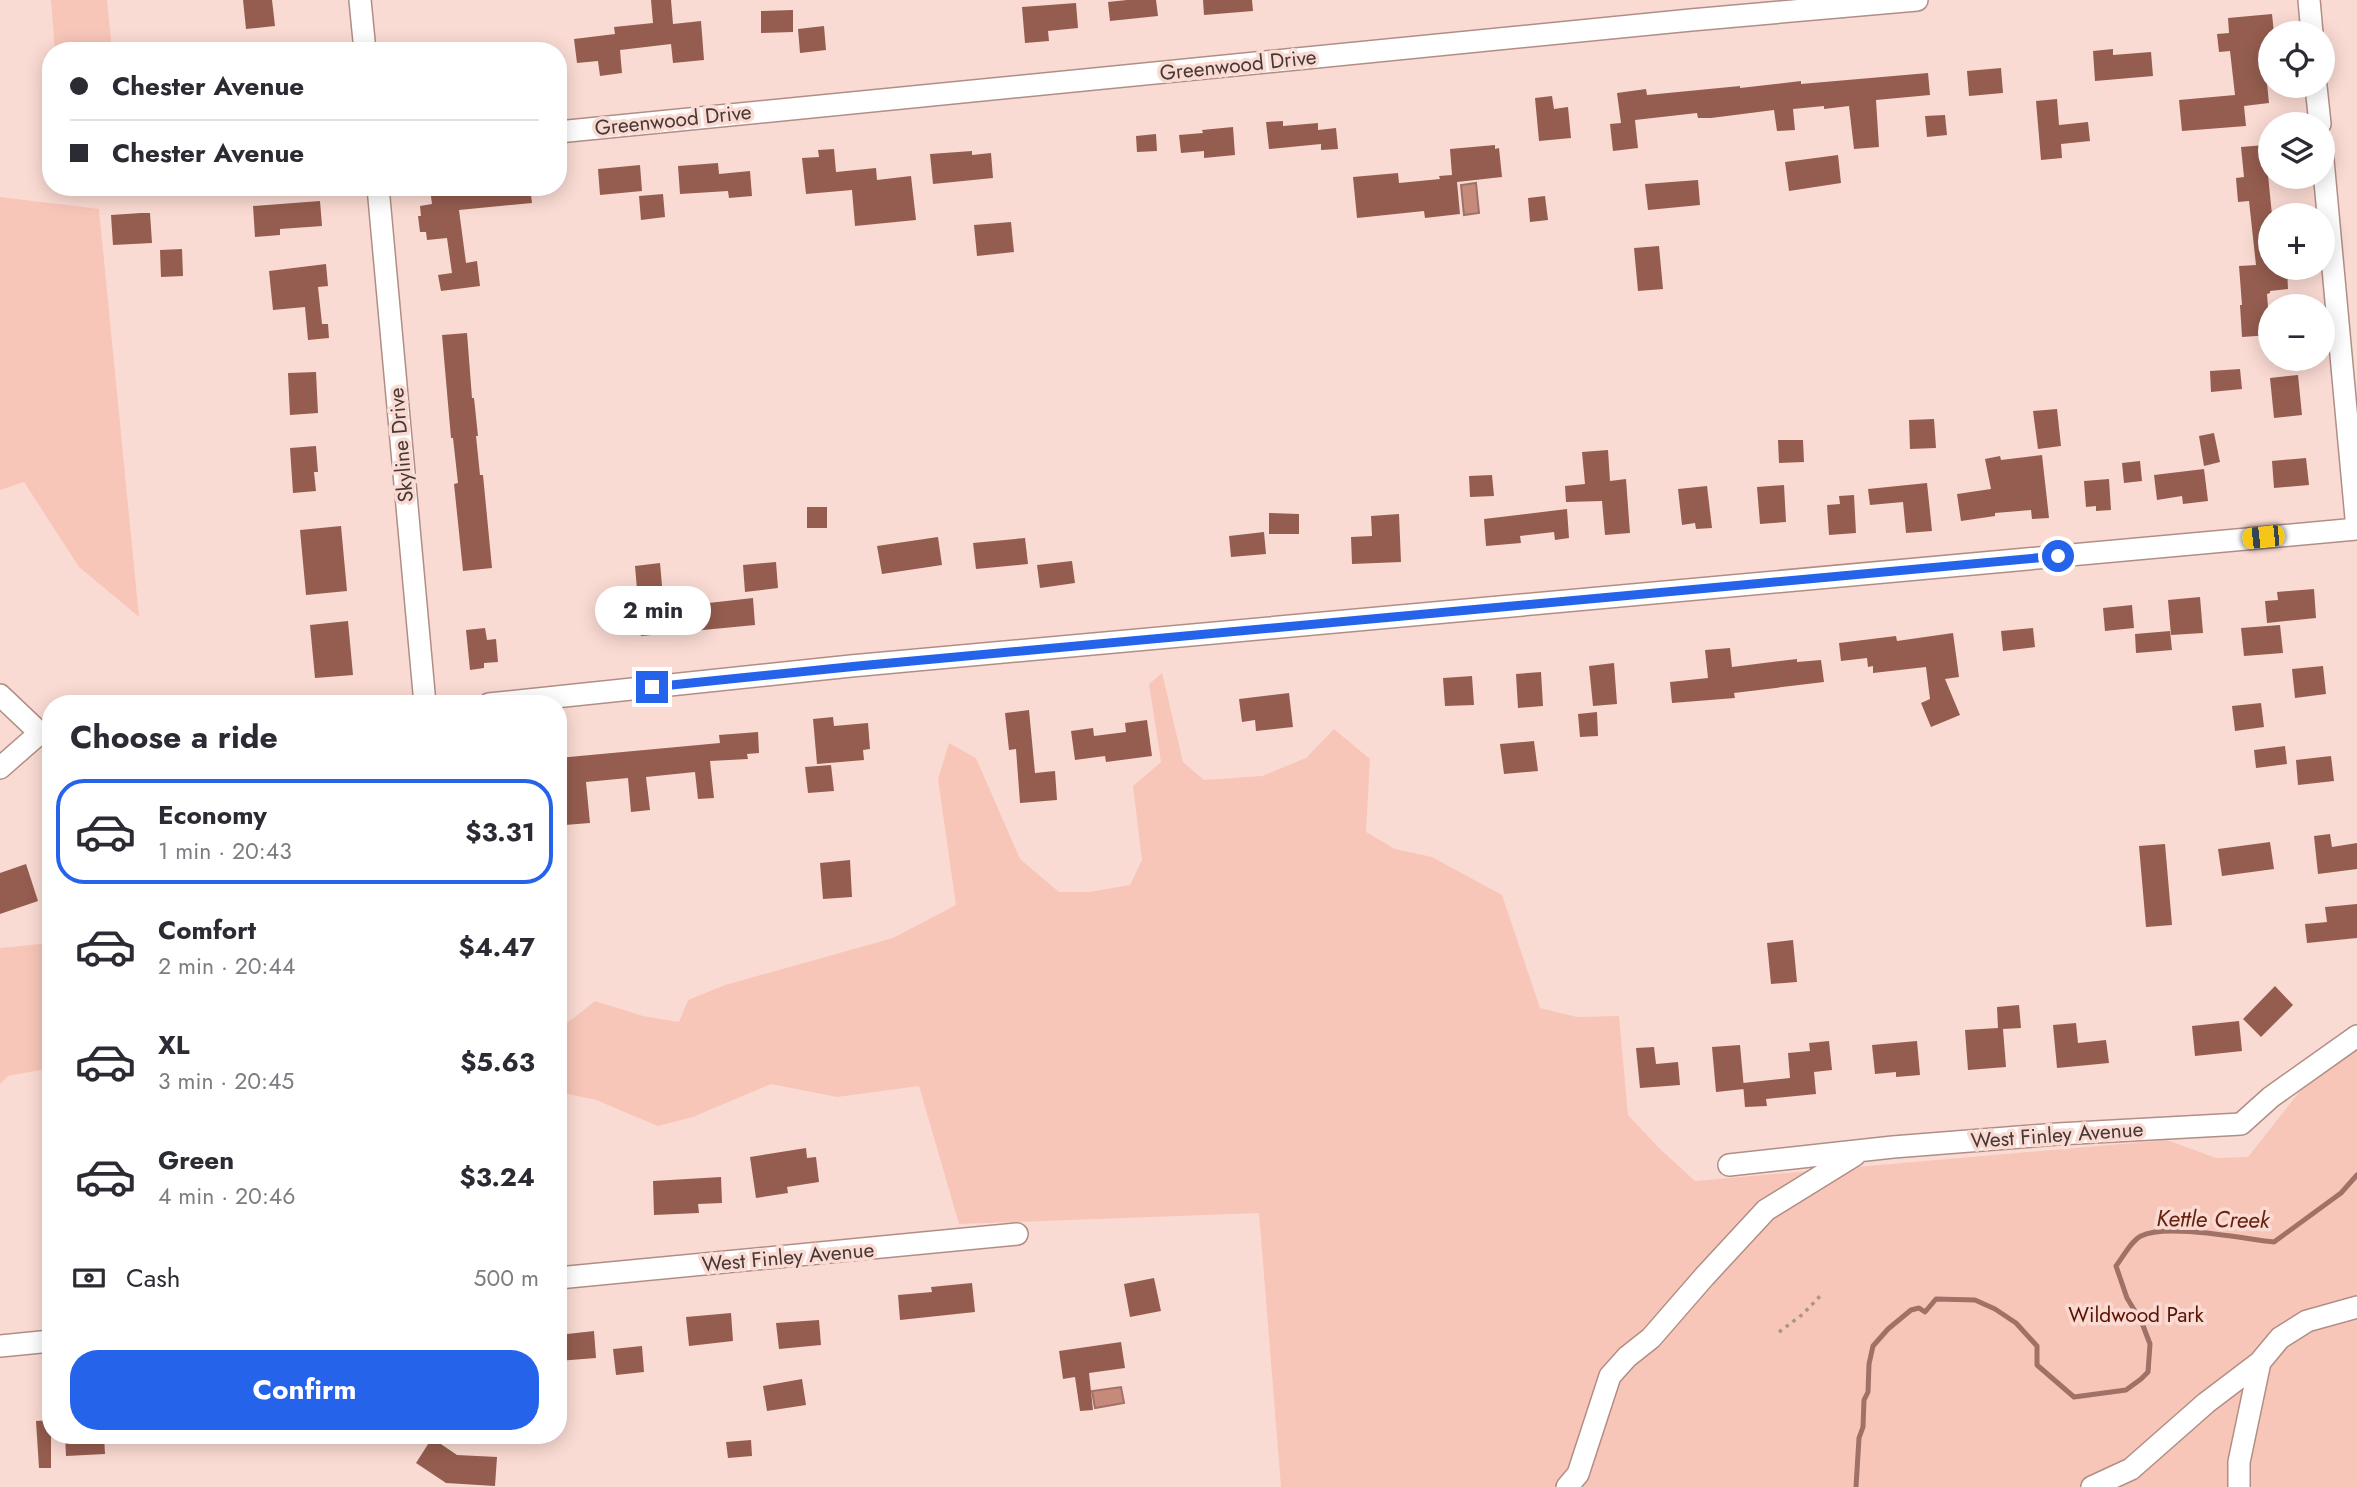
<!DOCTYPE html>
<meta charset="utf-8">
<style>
:root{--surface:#fff;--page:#f2f2f3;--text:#2b2b33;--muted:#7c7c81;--line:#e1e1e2;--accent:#2563eb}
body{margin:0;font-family:Jost,sans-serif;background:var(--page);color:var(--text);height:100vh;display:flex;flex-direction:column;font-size:26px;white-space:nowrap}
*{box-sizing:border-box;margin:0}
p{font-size:23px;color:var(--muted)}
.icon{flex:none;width:38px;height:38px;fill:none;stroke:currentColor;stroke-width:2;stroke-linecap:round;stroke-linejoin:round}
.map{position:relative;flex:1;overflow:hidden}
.panel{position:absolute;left:42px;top:695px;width:525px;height:749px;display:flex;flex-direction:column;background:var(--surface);border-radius:28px;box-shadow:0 4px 18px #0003}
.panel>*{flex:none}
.banner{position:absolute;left:42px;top:42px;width:525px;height:154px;border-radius:28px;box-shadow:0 4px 18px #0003;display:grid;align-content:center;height:154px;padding:0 28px;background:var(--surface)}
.buttons{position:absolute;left:2258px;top:21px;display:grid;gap:14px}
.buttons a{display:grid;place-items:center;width:77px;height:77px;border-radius:50%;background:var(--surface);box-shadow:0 4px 18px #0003;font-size:35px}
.end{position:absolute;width:32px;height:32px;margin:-16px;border:9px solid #2563eb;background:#fff;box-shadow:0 0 0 4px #fff}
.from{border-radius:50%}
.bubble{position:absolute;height:49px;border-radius:24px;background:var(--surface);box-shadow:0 4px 18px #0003;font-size:23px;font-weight:700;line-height:49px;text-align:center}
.car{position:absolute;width:21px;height:42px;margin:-21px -10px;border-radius:9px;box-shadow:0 0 5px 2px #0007;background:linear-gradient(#f5c518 24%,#345 0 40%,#f5c518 0 76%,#345 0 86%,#f5c518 0)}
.banner b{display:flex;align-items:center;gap:24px;height:66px;font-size:26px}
.banner b+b{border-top:2px solid var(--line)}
.banner i{width:18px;height:18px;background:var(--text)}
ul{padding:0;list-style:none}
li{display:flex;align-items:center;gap:21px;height:105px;margin:0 14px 10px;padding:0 14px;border:4px solid transparent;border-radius:28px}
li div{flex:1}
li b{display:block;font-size:26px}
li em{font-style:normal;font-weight:700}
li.active{border-color:var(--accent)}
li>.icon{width:63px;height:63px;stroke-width:1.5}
h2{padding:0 28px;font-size:32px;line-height:84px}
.pay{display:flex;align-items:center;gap:18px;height:77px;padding:0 28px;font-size:26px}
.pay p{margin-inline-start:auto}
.action{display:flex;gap:14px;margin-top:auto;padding:14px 28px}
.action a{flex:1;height:80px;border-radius:28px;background:var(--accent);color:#fff;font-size:28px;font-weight:700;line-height:80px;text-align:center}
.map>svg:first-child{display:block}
.green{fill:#f8c6b9}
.water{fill:#c68a7b;stroke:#a07166;stroke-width:2}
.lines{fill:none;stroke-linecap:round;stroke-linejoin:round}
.stream{stroke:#a07166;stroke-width:5}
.building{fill:#955d4f}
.minor-casing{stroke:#b18e85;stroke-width:24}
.path{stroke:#ac948e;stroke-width:3.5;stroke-dasharray:3.5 5;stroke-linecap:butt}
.minor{stroke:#fff;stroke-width:21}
.route{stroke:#2563eb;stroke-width:9}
.labels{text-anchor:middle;stroke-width:7;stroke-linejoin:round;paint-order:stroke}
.street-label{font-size:21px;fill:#473834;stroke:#fadbd3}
.park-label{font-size:21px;fill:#5a1202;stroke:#fadbd3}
.water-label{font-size:23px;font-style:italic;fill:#68200f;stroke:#fadbd3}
</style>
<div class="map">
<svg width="2357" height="1487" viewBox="0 0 2357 1487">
<rect width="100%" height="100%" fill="#fadbd3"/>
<path class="green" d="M51,0h56l5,51h-57z
M0,197l99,12 40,408 -60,-50 -55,-85 -24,8z
M1162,673l21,89 21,18 58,-4 44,-18 28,-29 36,30 -4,73 29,17 37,8 70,38 38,113 37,9 42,-1 9,99 31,33 36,33 472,-41 49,18 32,-1 52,-66 57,-46v442h-1076l-22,-274 -300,11 -40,-138 -82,11 -66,-13 -78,33 -35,9 -62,-26 -38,-8v-68h8l29,-23 48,15 36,6 9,-22 37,-15 168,-47 63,-33 -18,-126 11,-36 27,15 44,101 39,33h30l41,-7 12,-25 -9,-74 28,-24 -12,-78z
M51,943v125l-43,8 -8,8v-136z"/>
<path class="water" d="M1476,183l3,30 -15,2 -3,-30z
M1121,1387l3,16 -29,5 -3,-17z"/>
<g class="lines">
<path class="stream" d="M1856,1487l3,-49 4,-11 1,-27 4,-8 1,-28 4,-18 15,-17 23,-19 8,-2 6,4 11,-13 39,1 20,9 21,14 21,23v19l37,32 52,-7 15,-11 7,-7 2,-28 -8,-21 -15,-25 -11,-32c7,-9 15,-25 25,-30 25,-13 104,3 133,6l67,-49 16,-18"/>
</g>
<path class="building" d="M243,0h29l3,26 -29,3z
M651,0h20l2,24 28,-3 3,39 -31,3 -2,-19 -51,6 2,23 -22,3 -2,-15 -21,2 -3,-24 41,-5 -1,-7 39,-4z
M1127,0h29l2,16 -48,5 -2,-19z
M1203,0h49l1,11 -49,4z
M1076,3l2,25 -30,3 1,10 -24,2 -3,-36z
M793,10v22l-32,1v-22z
M2272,14l2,19h-4v9l-7,1 6,60 -25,3 2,20 -64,5 -3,-31 56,-5 -5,-44 -11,1 -2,-18 12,-1 -1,-15z
M824,26l2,24 -26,3 -2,-24z
M2113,49v6l38,-3 2,24 -58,5 -2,-30z
M2001,68l2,25 -34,3 -2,-25z
M1928,73l2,22 -54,5 3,47 -25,2 -5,-43 -25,3v-3l-31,3 2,21 -18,1 -3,-21 -63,8h-13l-1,-5 -62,7 3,28 -25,3 -3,-27 11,-1 -4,-30 29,-4 1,6 93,-9v2l61,-7v3z
M1552,96l2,13 14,-2 3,31 -32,3 -4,-43z
M2057,99l2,26 29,-3 2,19 -29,3 1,14 -21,2 -5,-59z
M1945,115l2,20 -20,2 -2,-21z
M1283,121v5l35,-3v7l18,-2 2,21 -17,1v-6l-52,5 -3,-27z
M1233,127l2,28 -31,3v-7l-23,2 -2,-18 24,-2 -1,-3z
M1156,134l1,17 -20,1 -1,-16z
M1495,145v4l4,-1 3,29 -45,5 3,32 -35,4 -1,-7 -67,7 -4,-41 45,-4 1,10 41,-4 -1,-3 13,-1 -2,-26z
M2265,145l7,70h-2v53h17l1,21 -18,2v2l-3,1 3,41 -28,2 -2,-32h2l-3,-39 17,-1 -7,-64 -11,1 -2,-24 8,-1 -3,-30z
M834,149l2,23 40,-4 1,12 34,-4 5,44 -61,6 -3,-36 -46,4 -4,-36 17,-1 -1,-7z
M972,151v4l19,-2 2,25 -60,6 -3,-30z
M1838,155l3,28 -52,8 -4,-29z
M718,163l1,11 31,-3 2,25 -23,2 -1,-7 -48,3 -2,-28z
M640,165l2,26 -42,4 -2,-26z
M1698,180l2,25 -52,5 -3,-26z
M444,187h86l2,16 -73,7 7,53 11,-2 3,25 -39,5 -3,-16 14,-2 -5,-35 -20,2 -1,-8h-6l-2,-16h3l-1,-10 12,-2 -2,-15z
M663,194l2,23 -24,3 -2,-24z
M1545,196l3,24 -18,2 -2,-24z
M320,201l2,25 -42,3v6l-25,2 -2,-31z
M141,213h9l2,30 -39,2 -2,-30z
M1011,222l3,30 -37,4 -3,-31z
M1659,246l4,43 -25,2 -4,-43z
M182,249l1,27 -22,1 -1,-27z
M326,264l2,22 -10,1 4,37h6l1,14 -21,2 -3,-33 -32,3 -4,-39z
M467,333l5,65h2l4,38h-2l4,39h3l9,93 -29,3 -9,-87 4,-1 -5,-45h-2l-9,-103z
M2240,369l2,20 -31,3 -1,-21z
M316,372l2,41 -28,2 -2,-42z
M2298,375l4,40 -28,3 -4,-40z
M2057,409l4,37 -23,3 -5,-38z
M1934,419l2,29 -26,1 -1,-29z
M2214,433l6,29 -16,4 -5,-30z
M1778,440h25l1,22 -25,1z
M316,446l2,26h-4l2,19 -23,2 -3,-45z
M1608,450l2,31 16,-2 4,54 -25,2 -3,-34 -36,1 -1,-16 20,-2 -3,-32z
M2042,455l7,63 -17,1 -1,-9 -36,3v3l-34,5 -4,-27 34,-5 -6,-30 15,-3 1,4z
M2306,458l3,27 -35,3 -2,-27z
M2140,461l2,20 -18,2 -2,-20z
M2204,469l4,32 -25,3 -1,-8 -25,4 -3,-25z
M1492,475l2,21 -24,1 -1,-21z
M2109,479l2,31 -15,1v-5l-10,1 -2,-26z
M1927,483l5,48 -26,2 -3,-31 -33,3 -2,-16z
M1784,485l2,37 -26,2 -3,-37z
M1707,486l5,42 -16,1 -1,-6 -13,2 -4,-36z
M1854,495l2,38 -27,2 -2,-30 13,-1 -1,-8z
M807,507h20v21h-20z
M1567,509l2,29 -14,2 -1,-8 -34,4 1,7 -35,3 -2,-27z
M1269,513l30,1v20h-30z
M1399,514l2,48 -49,2 -1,-27 21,-1 -1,-20z
M341,526l6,65 -41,4 -6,-65z
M1264,532l2,22 -35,3 -2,-21z
M938,537l4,28 -60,9 -5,-28z
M1025,538l3,26 -52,5 -3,-26z
M1072,561l3,22 -35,5 -3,-23z
M776,562l2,26 -33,4 -2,-27z
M660,563l4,45 89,-10 2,27 -114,11 -6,-70z
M2314,589l2,29 -49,5 -2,-22 13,-1 -1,-8z
M2200,597l3,36 -32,2 -3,-35z
M2132,605l2,23 -29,3 -2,-23z
M348,621l5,54 -38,3 -5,-53z
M2280,625l3,28 -39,3 -3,-28z
M485,628l2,12 9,-1 2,23 -14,1v5l-14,2 -4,-40z
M2033,628l2,19 -32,4 -2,-20z
M2170,631l2,19 -36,3 -1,-19z
M1953,633l6,44 -14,2 15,36 -29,12 -10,-24 9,-4 -4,-32 -53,6v-7l-5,1 -1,-9 -26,3 -2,-18 57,-7 1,5z
M1730,648l2,19 65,-8v3l24,-2 3,22 -90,11 1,5 -63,5 -2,-21 38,-4 -3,-28z
M1614,663l3,41 -24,2 -4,-40z
M2323,666l3,28 -31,4 -3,-29z
M1541,672l2,34 -25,2 -2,-34z
M1472,676l2,29 -29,1 -2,-28z
M1289,693l4,34 -37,4 -1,-11 -13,2 -3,-23z
M2261,703l3,24 -29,4 -3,-25z
M1029,710l6,63 20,-2 2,29 -37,3 -4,-54 -7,1 -4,-37z
M1597,712l1,24 -18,1 -2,-23z
M833,717l1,9 34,-3 2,26 -7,1 1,10 -47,4 -4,-45z
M1147,720l5,36 -46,6 -1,-6 -30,4 -4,-29 22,-3 1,8 32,-4 -1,-9z
M758,732l1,21 -12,1 1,5 -38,2 4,37 -16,1 -3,-27 -49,5 4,33 -19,2 -3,-34 -42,4 4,41 -25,2 -3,-39 -4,1v-29l162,-15 -1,-8z
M1534,741l4,30 -34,3 -4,-30z
M2285,746l2,18 -31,4 -2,-18z
M2331,756l3,25 -36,4 -2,-25z
M831,765l3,26 -26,2 -3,-26z
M2330,834l2,13 25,-4v26l-39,5 -4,-38z
M2270,842l4,27 -52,7 -4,-27z
M2165,844l7,81 -26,2 -7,-81z
M850,860l2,37 -29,2 -3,-36z
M26,864l12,37 -38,13v-41z
M2357,904v34l-50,5 -2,-19 22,-2 -2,-15z
M1793,940l4,42 -26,2 -4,-41z
M2275,986l18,19 -32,32 -18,-18z
M2019,1005l2,23 -18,1 3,38 -38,3 -3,-40 33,-2 -1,-21z
M2239,1021l3,30 -47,5 -3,-30z
M2076,1023l2,20 28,-3 3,23 -52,5 -4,-43z
M1829,1041l3,29 -18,2 2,22 -50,5 1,7 -22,1 -2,-24 47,-5 -2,-25 22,-2 -1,-8z
M1917,1041l3,34 -24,2v-5l-21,2 -3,-29z
M1740,1045l4,44 -28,3 -4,-45z
M1654,1047l2,17 22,-2 2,23 -40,3 -4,-40z
M806,1148l1,10 9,-1 3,25 -32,5 1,6 -32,5 -6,-41z
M721,1177l1,26 -24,1 1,9 -45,2 -1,-34z
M1154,1278l7,33 -31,6 -6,-33z
M972,1283l3,29 -75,8 -2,-25 34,-3 -1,-5z
M731,1313l2,28 -44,5 -3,-29z
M819,1320l2,25 -42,4 -3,-26z
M594,1331l2,27 -38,3v-26z
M1121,1342l4,26 -36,5 4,37 -13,1 -5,-34 -12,2 -4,-28z
M642,1346l2,26 -28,3 -3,-26z
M802,1379l4,26 -39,6 -4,-25z
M51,1420v48h-12l-3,-47z
M65,1435h39l1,19 -39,2z
M432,1438l25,17 40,2 -2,29 -49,-3 -30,-20z
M751,1440l1,16 -24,2 -2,-16z"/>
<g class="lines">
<g class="minor-casing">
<path id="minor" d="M360,0l5,51
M2309,0l3,33
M2316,86l4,38
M558,132l1133,-112 226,-20
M2322,149l35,380
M378,187l47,517
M0,695l40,38
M489,704l362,-38 1506,-137
M0,768l40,-35
M1729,1165l164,-18 165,-13 183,-10 30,-27 86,-61
M558,1278l459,-44
M0,1346l51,-5
M1567,1487l11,-13 32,-98 17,-19 24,-19 53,-61 62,-67 89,-55
M2092,1487l39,-18 75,-66 54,-41 20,-24 27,-17 50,-14
M2239,1487v-25l21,-100"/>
</g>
<path class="path" d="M1779,1332l24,-18 18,-19"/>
<use href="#minor" class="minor"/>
</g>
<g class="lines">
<path class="route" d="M652,687l206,-21 1200,-110"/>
</g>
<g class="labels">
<g class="street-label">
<text transform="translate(1238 65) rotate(-6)" y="7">Greenwood Drive</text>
<text transform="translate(673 120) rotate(-6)" y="7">Greenwood Drive</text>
<text transform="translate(401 445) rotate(-95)" y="7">Skyline Drive</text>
<text transform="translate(2057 1135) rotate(-4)" y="7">West Finley Avenue</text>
<text transform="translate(788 1257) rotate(-5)" y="7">West Finley Avenue</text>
</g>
<g class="park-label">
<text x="2136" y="1322">Wildwood Park</text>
</g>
<g class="water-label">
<text transform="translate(2213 1219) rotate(1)" y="8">Kettle Creek</text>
</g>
</g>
</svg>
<div class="buttons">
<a><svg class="icon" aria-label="locate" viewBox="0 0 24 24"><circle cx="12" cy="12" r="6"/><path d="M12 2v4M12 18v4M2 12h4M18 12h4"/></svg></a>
<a><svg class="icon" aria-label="layers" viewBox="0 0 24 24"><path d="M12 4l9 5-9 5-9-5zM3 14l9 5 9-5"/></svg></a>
<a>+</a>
<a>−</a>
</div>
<i class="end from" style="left:2058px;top:556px"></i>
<i class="end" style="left:652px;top:687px"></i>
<div class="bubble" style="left:595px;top:586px;width:116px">2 min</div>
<i class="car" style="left:2263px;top:537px;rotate:264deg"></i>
<div class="banner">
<b><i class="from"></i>Chester Avenue</b>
<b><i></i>Chester Avenue</b>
</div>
<section class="panel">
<h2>Choose a ride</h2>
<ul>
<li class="active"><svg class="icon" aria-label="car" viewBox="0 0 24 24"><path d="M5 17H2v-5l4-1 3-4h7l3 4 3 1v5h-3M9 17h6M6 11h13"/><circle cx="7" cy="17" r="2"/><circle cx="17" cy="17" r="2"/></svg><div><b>Economy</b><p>1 min · 20:43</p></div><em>$3.31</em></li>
<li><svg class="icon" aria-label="car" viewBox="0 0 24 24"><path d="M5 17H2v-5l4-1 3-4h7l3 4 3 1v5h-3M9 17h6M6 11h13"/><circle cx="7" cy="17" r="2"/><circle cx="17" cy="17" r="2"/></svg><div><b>Comfort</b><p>2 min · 20:44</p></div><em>$4.47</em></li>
<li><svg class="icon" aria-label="car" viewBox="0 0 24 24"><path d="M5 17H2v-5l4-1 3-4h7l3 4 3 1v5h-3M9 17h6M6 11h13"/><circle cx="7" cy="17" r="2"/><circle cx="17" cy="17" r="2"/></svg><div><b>XL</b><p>3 min · 20:45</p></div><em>$5.63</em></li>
<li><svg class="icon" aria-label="car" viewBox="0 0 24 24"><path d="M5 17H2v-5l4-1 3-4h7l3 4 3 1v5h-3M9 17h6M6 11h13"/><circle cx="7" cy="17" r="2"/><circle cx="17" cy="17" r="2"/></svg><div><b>Green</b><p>4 min · 20:46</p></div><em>$3.24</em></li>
</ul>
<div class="pay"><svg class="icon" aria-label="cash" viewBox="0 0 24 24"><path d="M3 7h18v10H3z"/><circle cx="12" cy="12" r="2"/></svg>Cash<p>500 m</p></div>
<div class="action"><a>Confirm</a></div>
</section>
</div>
